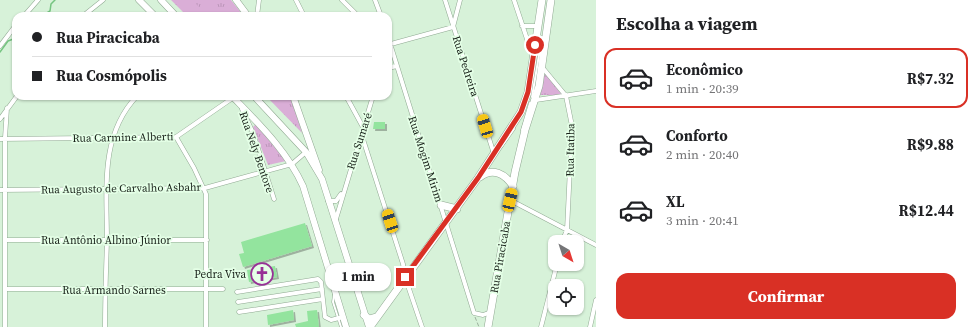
<!DOCTYPE html>
<html lang="pt">
<meta charset="utf-8">
<style>
:root{--surface:#fff;--page:#f2f2f2;--text:#202124;--muted:#757577;--line:#e0e0e0;--accent:#d93025}
body{margin:0;font-family:"Source Serif 4",serif;background:var(--page);color:var(--text);height:100vh;display:flex;flex-direction:column;font-size:15px;white-space:nowrap}
*{box-sizing:border-box;margin:0}
p{font-size:13px;color:var(--muted)}
.icon{flex:none;width:22px;height:22px;fill:none;stroke:currentColor;stroke-width:2;stroke-linecap:round;stroke-linejoin:round}
.map{position:relative;flex:1;overflow:hidden}
.drawer{display:flex;flex-direction:column;background:var(--surface);width:380px}
.drawer>*{flex:none}
.guide{position:absolute;left:12px;top:12px;width:380px;height:88px;border-radius:12px;box-shadow:0 1px 3px #0004;display:grid;align-content:center;height:88px;padding:0 20px;background:var(--surface)}
.needle{width:26px;rotate:141deg}
.controls{position:absolute;left:548px;top:235px;display:grid;gap:8px}
.controls a{display:grid;place-items:center;width:36px;height:36px;border-radius:8px;background:var(--surface);box-shadow:0 1px 3px #0004;font-size:20px}
.end{position:absolute;width:18px;height:18px;margin:-9px;border:5px solid #d93025;background:#fff;box-shadow:0 0 0 2px #fff}
.from{border-radius:50%}
.bubble{position:absolute;height:28px;border-radius:12px;background:var(--surface);box-shadow:0 1px 3px #0004;font-size:13px;font-weight:700;line-height:28px;text-align:center}
.car{position:absolute;width:12px;height:24px;margin:-12px -6px;border-radius:5px;box-shadow:0 0 3px 1px #0007;background:linear-gradient(#f5c518 24%,#345 0 40%,#f5c518 0 76%,#345 0 86%,#f5c518 0)}
.guide b{display:flex;align-items:center;gap:14px;height:38px;font-size:15px}
.guide b+b{border-top:1px solid var(--line)}
.guide i{width:10px;height:10px;background:var(--text)}
ul{padding:0;list-style:none}
li{display:flex;align-items:center;gap:12px;height:60px;margin:0 8px 6px;padding:0 12px;border:2px solid transparent;border-radius:12px}
li div{flex:1}
li b{display:block;font-size:15px}
li em{font-style:normal;font-weight:700}
li.active{border-color:var(--accent)}
li>.icon{width:36px;height:36px;stroke-width:1.5}
h2{padding:0 20px;font-size:18px;line-height:48px}
.primary-button{display:flex;gap:8px;margin-top:auto;padding:8px 20px}
.primary-button a{flex:1;height:46px;border-radius:12px;background:var(--accent);color:#fff;font-size:16px;font-weight:700;line-height:46px;text-align:center}
main{display:flex;flex:1;min-height:0}
.map>svg:first-child{display:block}
.park{fill:url(#park-tufts)}
.garden{fill:#daaed7}
.lines{fill:none;stroke-linecap:round;stroke-linejoin:round}
.stream{stroke:#75c480;stroke-width:1.5}
.building{fill:#93e49e;filter:url(#shadow)}
.service-casing{stroke:#90a992;stroke-width:3}
.minor-casing{stroke:#90a992;stroke-width:5}
.secondary-casing{stroke:#90a992;stroke-width:7}
.primary-casing{stroke:#90a992;stroke-width:8}
.path{stroke:#9cb19d;stroke-width:1;stroke-dasharray:4 2;stroke-linecap:butt}
.service{stroke:#fff;stroke-width:2}
.minor{stroke:#fff;stroke-width:4}
.secondary{stroke:#fff;stroke-width:6}
.primary{stroke:#fff;stroke-width:7}
.route{stroke:#d93025;stroke-width:5}
.labels{text-anchor:middle;stroke-width:3.5;stroke-linejoin:round;paint-order:stroke}
.street-label{font-size:11px;fill:#182119;stroke:#e4ffe6}
.poi-label{font-size:11px;fill:#182119;stroke:#e4ffe6;text-anchor:end}
</style>
<main>
<div class="map">
<svg width="596" height="327" viewBox="0 0 596 327">
<defs>
<pattern id="park-tufts" width="24" height="20" patternUnits="userSpaceOnUse"><rect width="24" height="20" fill="#daaed7"/><path d="M3 7l-1-3M5 7V3M7 7l1-3M15 17l-1-3M17 17v-4M19 17l1-3" fill="none" stroke="#ba95b8"/></pattern>
<filter id="shadow"><feDropShadow dx="2" dy="2" stdDeviation="0" flood-color="#0004"/></filter>
</defs>
<rect width="100%" height="100%" fill="#d7f2d9"/>
<path class="park" d="M171,0h60l13,16h-57z
M545,73l17,22h-22z
M266,96h25l11,37z
M256,124l30,37 -18,4 -15,-38z"/>
<path class="garden" d="M192,0l14,14 -2,2h-12l-8,-8z"/>
<g class="lines">
<path class="stream" d="M42,16l8,-5 1,-7 4,-4
M0,52l8,-11 8,-3"/>
</g>
<path class="building" d="M374,122h11v7h-12z
M305,223l7,23 -69,21 -4,-13 5,-1 -3,-11z
M275,266l2,11 -28,5 -2,-12z
M293,310l1,10 -26,5 -1,-10z
M317,310l2,17h-23l-1,-3 13,-3 -1,-10z"/>
<g class="lines">
<g class="service-casing">
<path id="service" d="M532,97l10,-60
M522,130l8,-27
M502,146l12,-17
M334,295l-1,7 8,25"/>
</g>
<g class="minor-casing">
<path id="minor" d="M296,0l8,16
M342,0l16,16
M375,0l6,16
M445,0l49,154
M514,0l18,54
M24,16l14,-16
M83,16l20,-16
M257,16l2,-16
M522,26h16
M388,37l86,276 9,2 8,-3
M0,46l16,-21
M388,50l3,-6 62,-17 7,-27
M542,67l24,29 6,30 -5,104 -5,12
M388,68l9,-2
M346,96l18,33
M536,100l60,-9
M242,109l11,24 21,66
M0,119l17,-23
M362,136l41,128 2,13 17,50
M176,137l18,31 12,26v133
M0,139l176,-2 58,-40
M0,190l205,-2 87,-24 14,-12
M510,200l86,45
M328,201h8l5,-7
M336,219l37,-123
M6,240h201
M5,289h218
M237,292l81,-13 3,3 4,35 6,3 12,-3
M238,302l84,-13
M239,312l84,-13
M5,327v-189l2,-30
M105,327c0,-29 1,-57 2,-86 0,-50 -8,-105 30,-145
M541,327l16,-63
M590,327l6,-27"/>
</g>
<g class="secondary-casing">
<path id="secondary" d="M139,0l16,16
M161,0l15,16
M236,0l12,16
M232,96c27,28 55,55 71,90l43,141
M254,96l52,56 16,27 47,148
M293,96l26,74
M330,274c8,4 15,3 20,-5"/>
</g>
<g class="primary-casing">
<path id="primary" d="M480,177c13,-10 25,-3 33,9
M441,205l16,4
M364,315l5,4 7,-2
M370,327l108,-149 43,-66 7,-20 14,-92
M488,327l27,-155 10,-42 14,-44 12,-86"/>
</g>
<path class="path" d="M475,317l4,10"/>
<use href="#service" class="service"/>
<use href="#minor" class="minor"/>
<use href="#secondary" class="secondary"/>
<use href="#primary" class="primary"/>
</g>
<g class="lines">
<path class="route" d="M405,277l73,-99 43,-66 7,-20 7,-47"/>
</g>
<defs>
<g id="church-ring" transform="scale(1.15)"><circle r="9.5" fill="#e4ffe6" stroke="#973196" stroke-width="1.5"/><path d="M-1.2-6h2.4v3.5h3.3v2.4h-3.3V6h-2.4V-.1h-3.3v-2.4h3.3Z" fill="#973196"/></g>
</defs>
<g fill-rule="evenodd">
<use href="#church-ring" x="262" y="274"/>
</g>
<g class="labels">
<g class="street-label">
<text transform="translate(466 66) rotate(72)" y="4">Rua Pedreira</text>
<text transform="translate(123 137) rotate(-1)" y="4">Rua Carmine Alberti</text>
<text transform="translate(359 141) rotate(-72)" y="4">Rua Sumaré</text>
<text transform="translate(570 150) rotate(-89)" y="4">Rua Itatiba</text>
<text transform="translate(257 152) rotate(71)" y="4">Rua Nely Bentore</text>
<text transform="translate(426 159) rotate(72)" y="4">Rua Mogim Mirim</text>
<text transform="translate(121 188) rotate(-1)" y="4">Rua Augusto de Carvalho Asbahr</text>
<text x="106" y="244">Rua Antônio Albino Júnior</text>
<text transform="translate(500 257) rotate(-80)" y="4">Rua Piracicaba</text>
<text x="114" y="294">Rua Armando Sarnes</text>
</g>
<g class="poi-label">
<text x="246" y="278">Pedra Viva</text>
</g>
</g>
</svg>
<div class="controls">
<a><svg class="needle" viewBox="-14 -14 28 28"><path d="M0-13l5 13h-10z" fill="#e53935"/><path d="M0 13l5-13h-10z" fill="#757577"/></svg></a>
<a><svg class="icon" aria-label="locate" viewBox="0 0 24 24"><circle cx="12" cy="12" r="6"/><path d="M12 2v4M12 18v4M2 12h4M18 12h4"/></svg></a>
</div>
<i class="end from" style="left:535px;top:45px"></i>
<i class="end" style="left:405px;top:277px"></i>
<div class="bubble" style="left:325px;top:263px;width:66px">1 min</div>
<i class="car" style="left:485px;top:126px;rotate:343deg"></i>
<i class="car" style="left:510px;top:200px;rotate:13deg"></i>
<i class="car" style="left:390px;top:221px;rotate:342deg"></i>
<div class="guide">
<b><i class="from"></i>Rua Piracicaba</b>
<b><i></i>Rua Cosmópolis</b>
</div>
</div>
<section class="drawer">
<h2>Escolha a viagem</h2>
<ul>
<li class="active"><svg class="icon" aria-label="car" viewBox="0 0 24 24"><path d="M5 17H2v-5l4-1 3-4h7l3 4 3 1v5h-3M9 17h6M6 11h13"/><circle cx="7" cy="17" r="2"/><circle cx="17" cy="17" r="2"/></svg><div><b>Econômico</b><p>1 min · 20:39</p></div><em>R$7.32</em></li>
<li><svg class="icon" aria-label="car" viewBox="0 0 24 24"><path d="M5 17H2v-5l4-1 3-4h7l3 4 3 1v5h-3M9 17h6M6 11h13"/><circle cx="7" cy="17" r="2"/><circle cx="17" cy="17" r="2"/></svg><div><b>Conforto</b><p>2 min · 20:40</p></div><em>R$9.88</em></li>
<li><svg class="icon" aria-label="car" viewBox="0 0 24 24"><path d="M5 17H2v-5l4-1 3-4h7l3 4 3 1v5h-3M9 17h6M6 11h13"/><circle cx="7" cy="17" r="2"/><circle cx="17" cy="17" r="2"/></svg><div><b>XL</b><p>3 min · 20:41</p></div><em>R$12.44</em></li>
</ul>
<div class="primary-button"><a>Confirmar</a></div>
</section>
</main>
